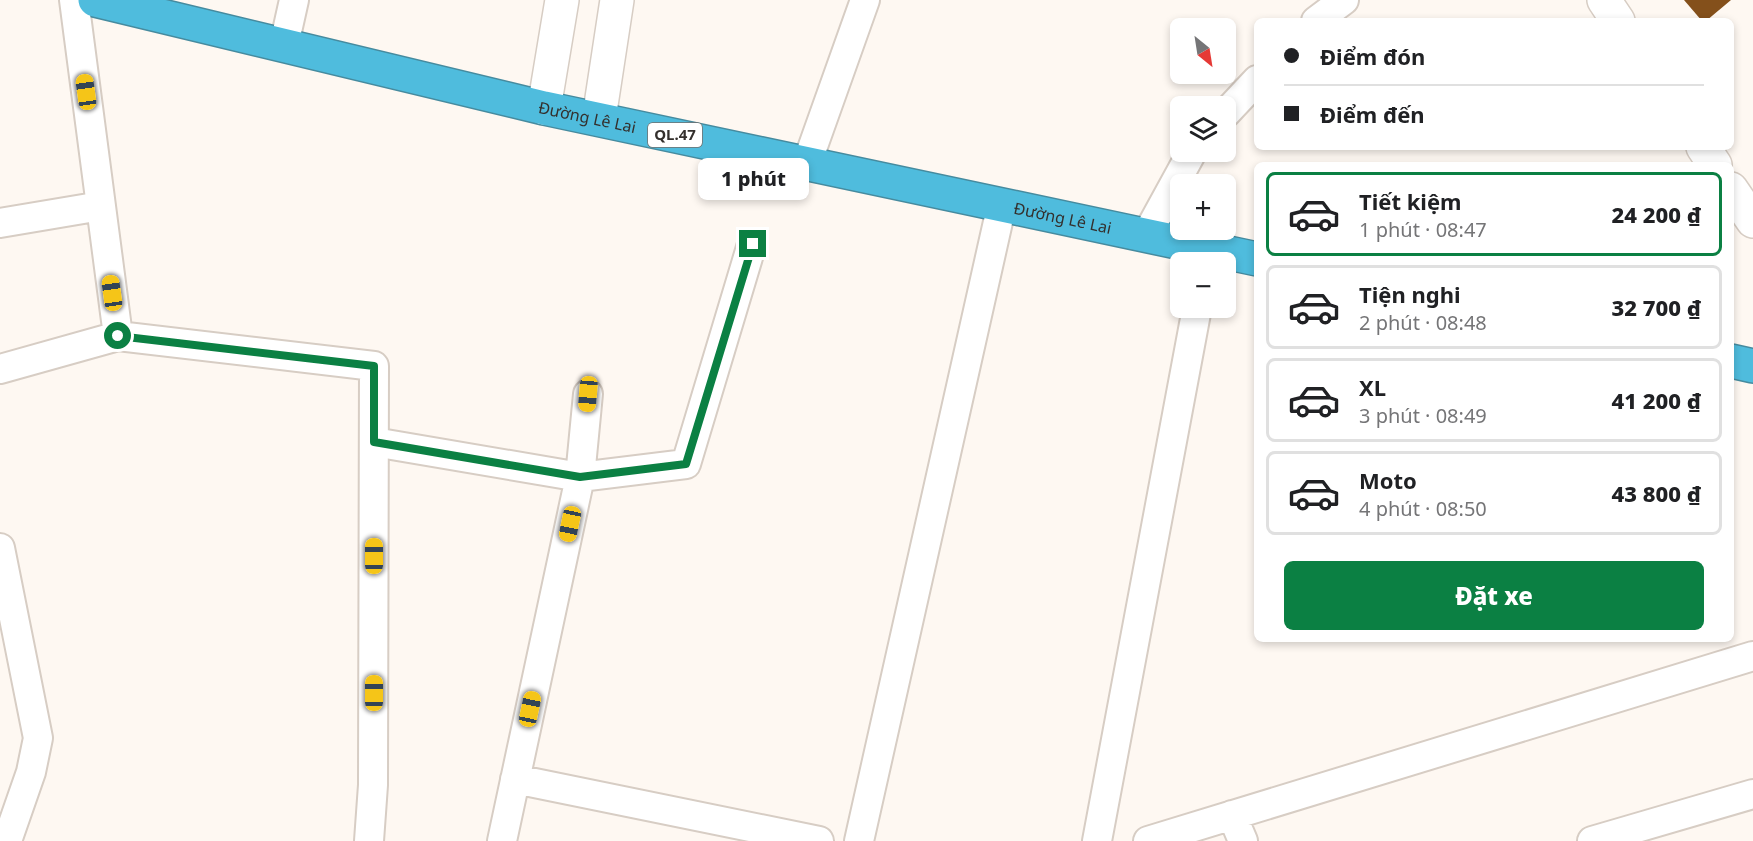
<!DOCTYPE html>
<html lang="vi">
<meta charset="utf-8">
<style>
:root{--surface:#fff;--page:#f2f2f2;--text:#202124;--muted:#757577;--line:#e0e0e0;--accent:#0b8043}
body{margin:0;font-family:"Noto Sans",sans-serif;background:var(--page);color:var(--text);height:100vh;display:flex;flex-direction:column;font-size:22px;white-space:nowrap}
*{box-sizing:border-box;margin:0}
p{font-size:20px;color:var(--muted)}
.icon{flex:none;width:33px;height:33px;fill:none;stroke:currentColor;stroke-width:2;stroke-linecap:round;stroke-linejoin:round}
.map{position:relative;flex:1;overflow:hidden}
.drawer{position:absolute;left:1254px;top:162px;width:480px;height:480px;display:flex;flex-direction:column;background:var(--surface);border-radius:9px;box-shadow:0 3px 9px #0003}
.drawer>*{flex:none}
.banner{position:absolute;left:1254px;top:18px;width:480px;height:132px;border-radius:9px;box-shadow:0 3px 9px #0003;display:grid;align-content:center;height:132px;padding:0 30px;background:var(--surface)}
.needle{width:39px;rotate:150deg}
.fabs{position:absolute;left:1170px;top:18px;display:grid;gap:12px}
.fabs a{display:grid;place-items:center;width:66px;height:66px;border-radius:9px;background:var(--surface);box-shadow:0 3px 9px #0003;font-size:30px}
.end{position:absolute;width:27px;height:27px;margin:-14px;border:8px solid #0b8043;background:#fff;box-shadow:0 0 0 3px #fff}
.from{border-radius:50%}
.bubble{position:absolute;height:42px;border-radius:9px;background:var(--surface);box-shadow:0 3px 9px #0003;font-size:20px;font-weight:800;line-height:42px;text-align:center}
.car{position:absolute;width:18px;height:36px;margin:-18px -9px;border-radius:8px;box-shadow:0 0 4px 2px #0007;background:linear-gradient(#f5c518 24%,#345 0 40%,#f5c518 0 76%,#345 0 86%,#f5c518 0)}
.banner b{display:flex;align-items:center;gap:21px;height:57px;font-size:22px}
.banner b+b{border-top:2px solid var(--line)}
.banner i{width:15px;height:15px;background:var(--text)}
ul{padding:10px 0 0;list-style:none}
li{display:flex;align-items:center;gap:18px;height:84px;margin:0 12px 9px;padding:0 18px;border:3px solid var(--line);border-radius:9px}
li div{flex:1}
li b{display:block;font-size:22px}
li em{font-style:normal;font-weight:800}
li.active{border-color:var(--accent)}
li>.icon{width:54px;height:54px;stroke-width:1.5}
.cta{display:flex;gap:12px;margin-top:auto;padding:12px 30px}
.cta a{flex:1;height:69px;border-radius:9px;background:var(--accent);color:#fff;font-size:24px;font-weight:800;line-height:69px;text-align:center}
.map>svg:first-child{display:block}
.building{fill:#84501b}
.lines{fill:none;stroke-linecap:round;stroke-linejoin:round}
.street-casing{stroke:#d7cdc4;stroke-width:32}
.secondary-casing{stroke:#d7cdc4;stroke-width:36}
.highway-casing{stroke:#468b9f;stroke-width:36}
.street{stroke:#fff;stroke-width:28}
.secondary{stroke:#fff;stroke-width:33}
.highway{stroke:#4fbcdd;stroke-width:33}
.route{stroke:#0b8043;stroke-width:8}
.labels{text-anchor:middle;stroke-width:6;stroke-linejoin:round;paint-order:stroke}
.shield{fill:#fff;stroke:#716e6c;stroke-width:1.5}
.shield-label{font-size:15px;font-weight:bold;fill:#34302d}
.street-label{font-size:16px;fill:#34302d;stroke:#fff}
</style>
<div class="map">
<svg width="1753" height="841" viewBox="0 0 1753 841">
<rect width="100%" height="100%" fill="#fef8f2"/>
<path class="building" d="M1684,0h47l-25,21h-4z"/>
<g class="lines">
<g class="street-casing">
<path id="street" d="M74,0l44,336
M1316,21l28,-21
M284,45l10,-45
M1226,113l31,-33
M807,163l58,-163
M0,223l101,-17
M1146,236l46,-84
M0,369l118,-33 256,30 -1,419 -4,56
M374,442l206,35 106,-13 66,-220
M0,548l38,190 -7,34 -24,69
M515,779l304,62
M1232,815l11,26
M502,841l78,-364 8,-83
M859,841l143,-637
M1097,841l100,-533
M1148,841l605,-185
M1592,841l161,-47"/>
</g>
<g class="secondary-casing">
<path id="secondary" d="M1604,0l14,21
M544,108l18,-108
M599,118l18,-118
M1703,147l12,18
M1731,189l22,32"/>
</g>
<g class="highway-casing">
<g id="highway">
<path id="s1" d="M95,0l449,108 713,151"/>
<path d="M1731,361l22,5"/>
</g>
</g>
<use href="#street" class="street"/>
<use href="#secondary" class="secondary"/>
<use href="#highway" class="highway"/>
</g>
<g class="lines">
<path class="route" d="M118,336l256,30v76l206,35 106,-13 67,-220"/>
</g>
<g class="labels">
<rect class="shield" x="648" y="123" width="54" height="24" rx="4.5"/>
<g class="shield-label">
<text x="675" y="140">QL.47</text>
</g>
<g class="street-label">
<text dy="6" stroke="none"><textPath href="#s1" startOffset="506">Đường Lê Lai</textPath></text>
<text dy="6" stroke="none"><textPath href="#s1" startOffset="992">Đường Lê Lai</textPath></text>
</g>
</g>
</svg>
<div class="fabs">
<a><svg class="needle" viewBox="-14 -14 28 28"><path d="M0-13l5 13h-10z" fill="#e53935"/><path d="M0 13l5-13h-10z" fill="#757577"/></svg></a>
<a><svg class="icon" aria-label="layers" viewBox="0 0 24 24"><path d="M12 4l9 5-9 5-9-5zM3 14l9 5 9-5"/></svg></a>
<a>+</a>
<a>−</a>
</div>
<i class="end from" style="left:118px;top:336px"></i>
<i class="end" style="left:753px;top:244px"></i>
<div class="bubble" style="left:698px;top:158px;width:111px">1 phút</div>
<i class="car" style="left:86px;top:92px;rotate:352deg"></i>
<i class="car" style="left:112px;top:293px;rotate:352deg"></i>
<i class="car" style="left:588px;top:394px;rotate:185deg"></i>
<i class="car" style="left:570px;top:524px;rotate:192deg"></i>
<i class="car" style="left:374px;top:556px;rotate:0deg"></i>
<i class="car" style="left:374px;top:693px;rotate:0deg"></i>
<i class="car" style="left:530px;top:709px;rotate:12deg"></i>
<div class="banner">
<b><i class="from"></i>Điểm đón</b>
<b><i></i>Điểm đến</b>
</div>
<section class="drawer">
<ul>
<li class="active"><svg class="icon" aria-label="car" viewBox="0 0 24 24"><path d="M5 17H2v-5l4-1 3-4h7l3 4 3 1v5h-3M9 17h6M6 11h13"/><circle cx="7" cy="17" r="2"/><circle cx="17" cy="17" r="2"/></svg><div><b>Tiết kiệm</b><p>1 phút · 08:47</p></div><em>24 200 ₫</em></li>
<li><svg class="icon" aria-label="car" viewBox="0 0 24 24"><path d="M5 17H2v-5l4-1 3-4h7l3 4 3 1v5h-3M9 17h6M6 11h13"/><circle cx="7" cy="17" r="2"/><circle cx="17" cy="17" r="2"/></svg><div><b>Tiện nghi</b><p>2 phút · 08:48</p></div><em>32 700 ₫</em></li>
<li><svg class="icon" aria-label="car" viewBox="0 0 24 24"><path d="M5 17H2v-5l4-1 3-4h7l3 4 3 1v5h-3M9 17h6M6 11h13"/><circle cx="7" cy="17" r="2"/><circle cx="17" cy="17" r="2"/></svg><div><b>XL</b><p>3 phút · 08:49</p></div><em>41 200 ₫</em></li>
<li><svg class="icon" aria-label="car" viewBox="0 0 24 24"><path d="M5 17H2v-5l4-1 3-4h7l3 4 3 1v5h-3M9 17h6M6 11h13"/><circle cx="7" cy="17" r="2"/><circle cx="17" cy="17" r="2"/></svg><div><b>Moto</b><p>4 phút · 08:50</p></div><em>43 800 ₫</em></li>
</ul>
<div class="cta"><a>Đặt xe</a></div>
</section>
</div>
